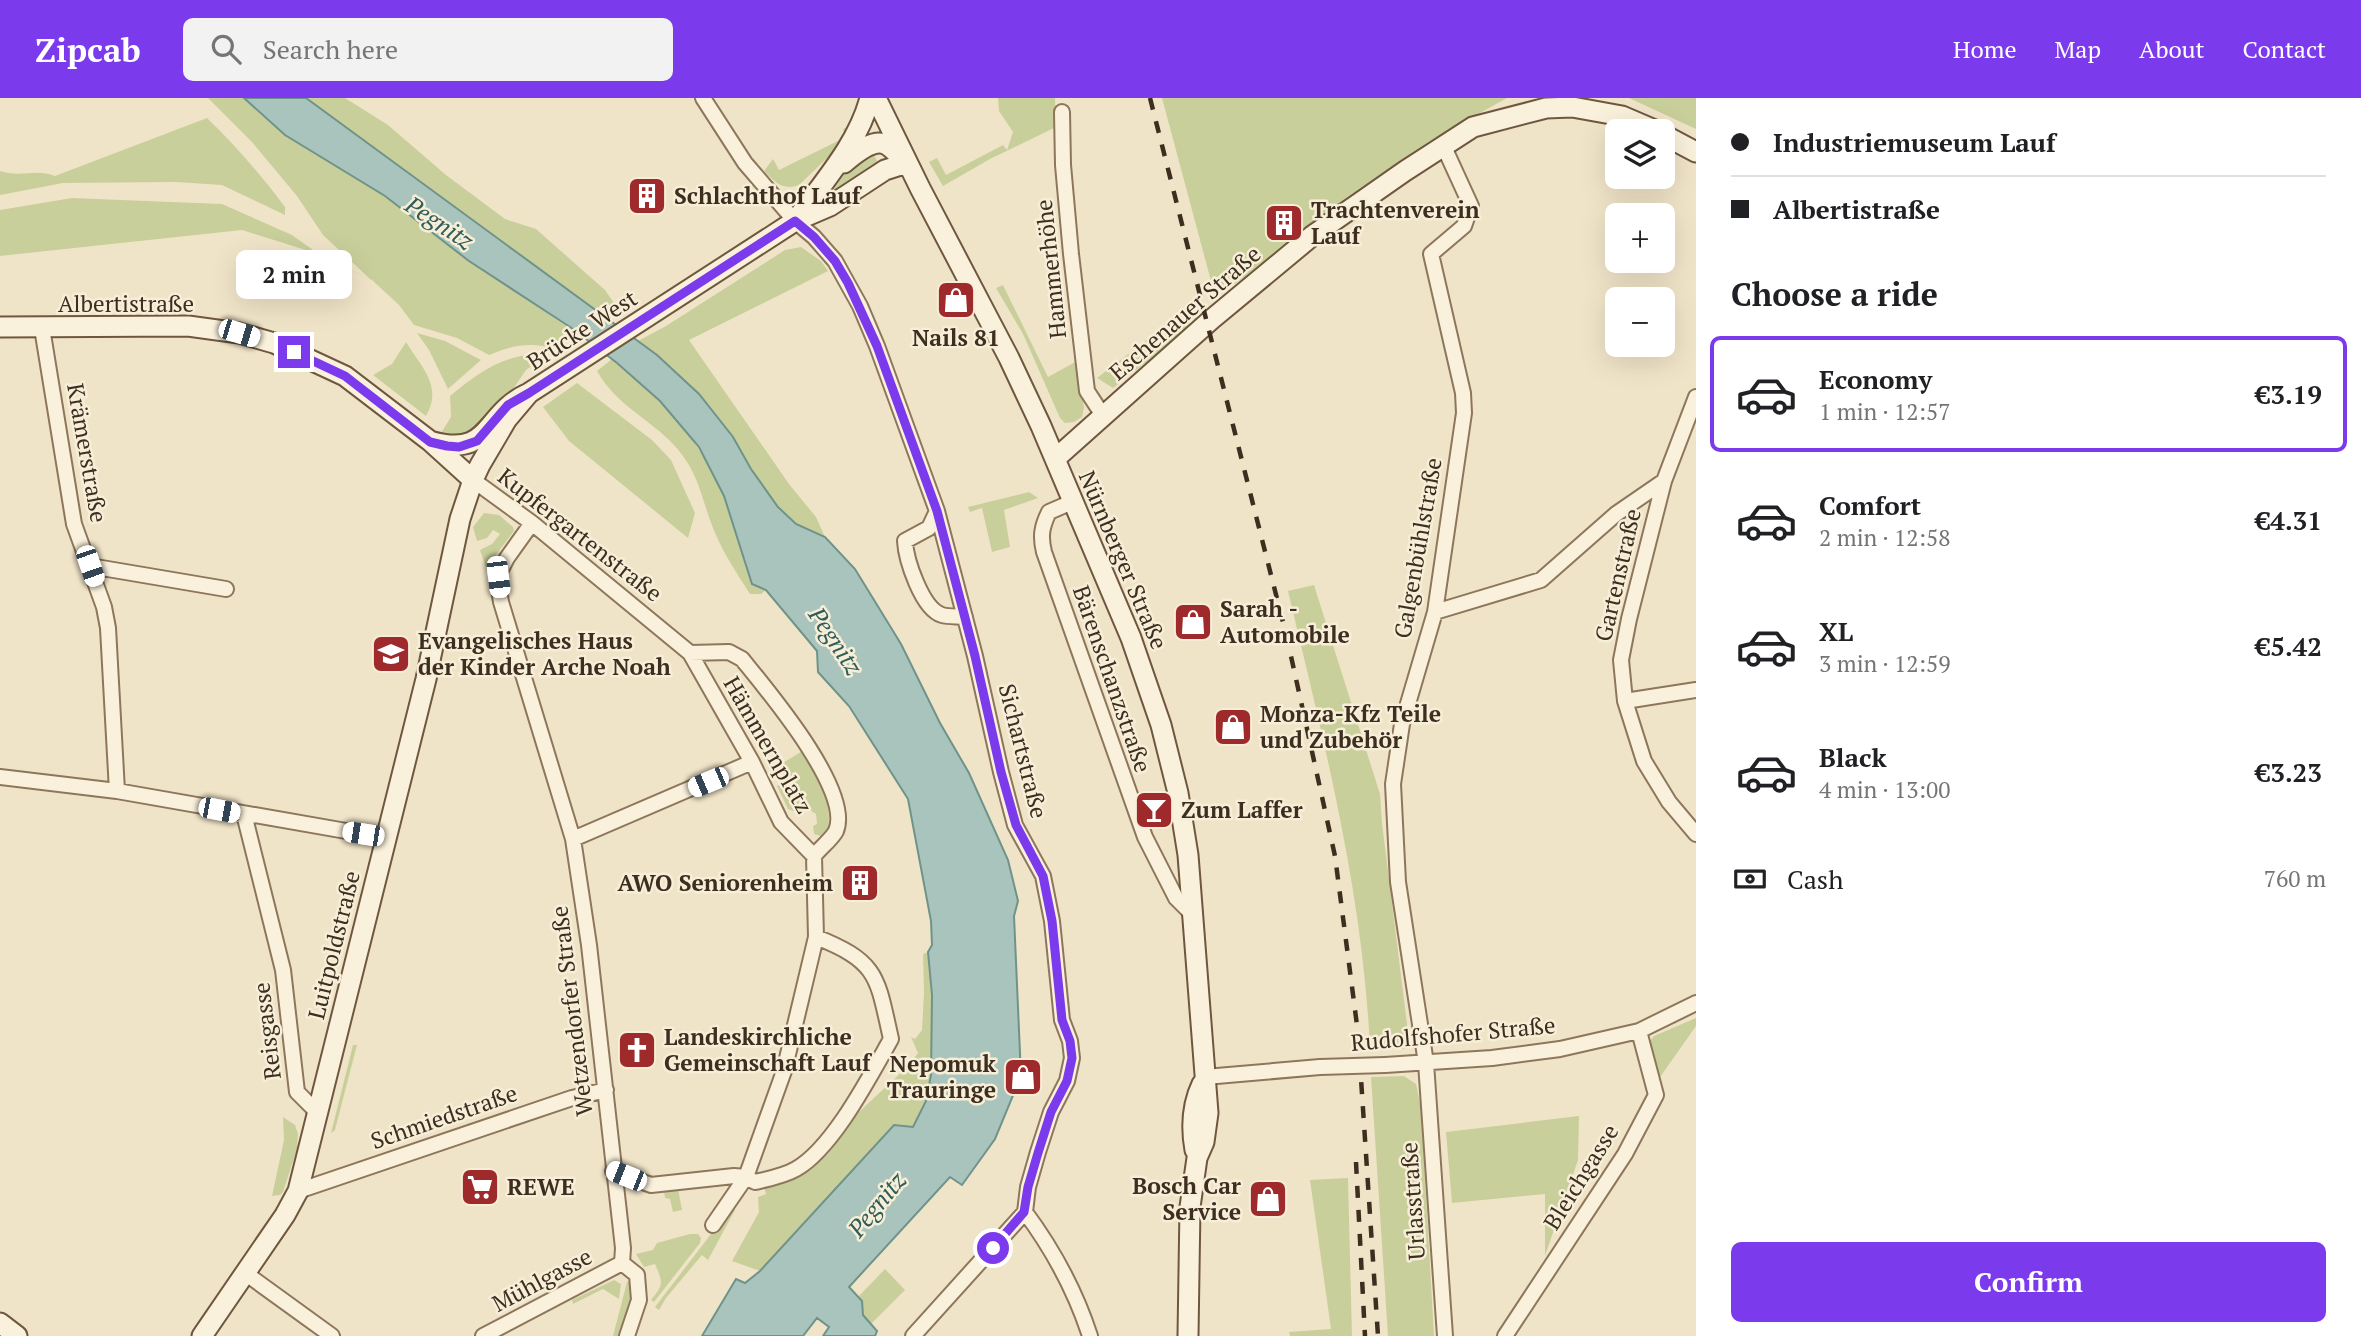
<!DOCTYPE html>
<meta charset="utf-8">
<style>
:root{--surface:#fff;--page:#f2f2f2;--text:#202124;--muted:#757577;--line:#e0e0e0;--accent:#7c3aed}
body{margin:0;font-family:"PT Serif",serif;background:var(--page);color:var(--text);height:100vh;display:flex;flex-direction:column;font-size:26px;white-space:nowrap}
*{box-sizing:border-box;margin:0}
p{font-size:23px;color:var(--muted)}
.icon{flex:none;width:38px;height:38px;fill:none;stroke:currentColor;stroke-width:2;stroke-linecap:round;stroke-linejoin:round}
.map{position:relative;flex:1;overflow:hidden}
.side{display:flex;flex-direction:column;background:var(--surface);width:665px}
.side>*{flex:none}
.top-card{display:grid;align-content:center;height:154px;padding:0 35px;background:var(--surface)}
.tools{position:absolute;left:1605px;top:21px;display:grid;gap:14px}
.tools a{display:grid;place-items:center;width:70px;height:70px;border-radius:10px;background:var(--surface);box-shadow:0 7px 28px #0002;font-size:35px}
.end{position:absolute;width:32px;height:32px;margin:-16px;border:9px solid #7c3aed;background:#fff;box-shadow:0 0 0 4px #fff}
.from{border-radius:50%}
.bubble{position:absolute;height:49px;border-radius:10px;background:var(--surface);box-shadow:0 7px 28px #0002;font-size:23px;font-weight:700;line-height:49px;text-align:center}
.car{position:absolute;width:21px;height:42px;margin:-21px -10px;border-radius:9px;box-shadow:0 0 5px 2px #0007;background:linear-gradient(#fff 24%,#345 0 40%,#fff 0 76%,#345 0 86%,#fff 0)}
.top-card b{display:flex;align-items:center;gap:24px;height:66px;font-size:26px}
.top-card b+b{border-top:2px solid var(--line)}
.top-card i{width:18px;height:18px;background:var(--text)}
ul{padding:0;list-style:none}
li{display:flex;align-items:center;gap:21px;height:116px;margin:0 14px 10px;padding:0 21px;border:4px solid transparent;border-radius:10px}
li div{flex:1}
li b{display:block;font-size:26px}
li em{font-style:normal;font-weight:700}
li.on{border-color:var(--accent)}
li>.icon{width:63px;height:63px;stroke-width:1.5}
h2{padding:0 35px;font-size:32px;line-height:84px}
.pay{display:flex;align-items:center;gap:18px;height:77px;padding:0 35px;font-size:26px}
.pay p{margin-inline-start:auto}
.button{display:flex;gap:14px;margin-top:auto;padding:14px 35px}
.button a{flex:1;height:80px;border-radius:10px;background:var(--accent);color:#fff;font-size:28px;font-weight:700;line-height:80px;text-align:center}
header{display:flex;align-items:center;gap:42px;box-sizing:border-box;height:98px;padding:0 35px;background:var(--accent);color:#fff}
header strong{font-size:33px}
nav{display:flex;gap:38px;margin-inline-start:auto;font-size:24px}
.search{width:490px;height:63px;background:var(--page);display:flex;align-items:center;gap:18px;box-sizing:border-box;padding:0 24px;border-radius:10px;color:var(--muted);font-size:26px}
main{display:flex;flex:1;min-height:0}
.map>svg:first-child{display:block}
.green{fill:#c9cf9b}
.water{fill:#a9c4bc;stroke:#6f938a;stroke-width:2}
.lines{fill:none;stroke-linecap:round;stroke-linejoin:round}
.street-casing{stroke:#8d765c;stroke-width:18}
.secondary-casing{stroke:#6f573f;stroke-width:23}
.street{stroke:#faf1dc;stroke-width:14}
.secondary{stroke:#faf1dc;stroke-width:19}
.rail{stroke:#3d2e20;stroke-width:4.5;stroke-dasharray:12 12;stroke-linecap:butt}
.street-bridge-casing{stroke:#8d765c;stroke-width:18;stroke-linecap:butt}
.street-bridge{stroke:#faf1dc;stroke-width:14}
.route{stroke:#7c3aed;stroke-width:9}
.labels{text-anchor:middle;stroke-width:5;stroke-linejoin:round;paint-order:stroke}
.poi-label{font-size:23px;font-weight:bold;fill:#3d2e20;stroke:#f7eed8;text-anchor:start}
.street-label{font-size:23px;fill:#3d2e20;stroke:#f7eed8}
.water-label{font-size:24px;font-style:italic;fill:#2f5d5a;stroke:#f7eed8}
</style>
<header>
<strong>Zipcab</strong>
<div class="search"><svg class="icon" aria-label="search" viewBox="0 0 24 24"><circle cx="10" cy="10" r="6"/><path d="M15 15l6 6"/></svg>Search here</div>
<nav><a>Home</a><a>Map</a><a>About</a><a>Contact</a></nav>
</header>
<main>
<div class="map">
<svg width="1696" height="1238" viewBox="0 0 1696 1238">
<rect width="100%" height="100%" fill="#f0e4c8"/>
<path class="green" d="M208,0h36l41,37 100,61 84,65 109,73 -24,15c-21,-8 -45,-3 -65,6l-32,-17 -43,-13 -15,-20 -27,-25 -60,-28 -70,-22 -242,26v-46l72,-12 150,6 70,31 28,20 50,24 -47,-44 -26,-39 -45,-54z
M306,0h39l43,27 58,50 59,44 31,10 69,61 13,19 -14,7z
M998,0h57l1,29 -66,32 -47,27 -14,-24 8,-4 9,17 57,-30 4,5 6,-18 -14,-21z
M1162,0h345l-79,44 -81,55 -81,67 -51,32z
M1629,0h67v31z
M207,20c29,28 54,57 78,89v8l-63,-30 -46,-3 -113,1 -63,12v-24c20,7 37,-3 55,5z
M855,25l-8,16 -48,46c-16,6 -24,-3 -35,-14l9,-12 6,11 67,-33 -3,-8z
M871,52l8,14 -49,33v-3l23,-32z
M801,149l20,14 7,10 -139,69 100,144 27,33 9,20c-9,-4 -21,-7 -30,-13 -29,-20 -43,-59 -63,-87 -25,-37 -57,-69 -94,-96l28,-15 119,-76z
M1003,187l45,92 29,-16 7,47 -2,9 -8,5 -9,1 -5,-5 -37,-84 -27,-46z
M1187,211l3,19 -77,60 -16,-10z
M417,235l28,8 36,19 -33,29 -19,-39z
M406,244c16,26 37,44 20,74l-53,-41 19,-11z
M537,256l10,1 -21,15 -17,25 -36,39 -22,5 -10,-6 10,-16 -1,-21c27,-22 50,-40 87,-42z
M612,261c47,36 89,82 112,137 12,28 20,59 28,88l14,6 -5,4h-11c-14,-22 -28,-43 -37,-66 -9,-22 -13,-46 -26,-66 -22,-37 -69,-52 -90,-91z
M577,285l75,57 19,20 24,53 -7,25 -119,-97 -26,-34z
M1029,394l9,6 -34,12 6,37 -18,5 -10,-44 -12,4 -2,-5z
M484,415l15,2 14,12 1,4 -22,29 -2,10h-3l-7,-20 12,-6 8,-10 -7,-4 -6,8 -10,3 -4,-14z
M1314,487l66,209 2,29 27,217 -2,9h-37c-7,-156 -46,-307 -82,-458z
M804,652c11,32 29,40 24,79l-7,7 -7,-2 -1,-8 4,-2 -1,-10 -6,-4 -17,1 -5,-2 -11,-23 9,-6 -8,-14z
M928,854c4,45 9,101 -2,145 -2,11 -8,21 -13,30l-19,-2 -134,146 -28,-10 27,-49 -1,-15 8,-3 -2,-7 36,-10 29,-24 30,-41 50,-47 9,-12 -7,-16 4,2 7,-9 2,-37 -1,-39z
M1696,920v8l-38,54 -8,-39 4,-5z
M353,947h4l-22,85 -4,3z
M1404,978l12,8 5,23 13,229h-46l-17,-259z
M1579,1018l-1,44 -33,96v-62l-93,9 -6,-71z
M283,1019l12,8 3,9 -1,15 -14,43 -3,3 -8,1 12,-56z
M1348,1080l4,158h-62l-1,-4 42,-3 -21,-149z
M678,1091l4,21 -9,2 -3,-13 -5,-1 -1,-7z
M731,1110l4,2 -27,50 -6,-5 -36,43 -7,12 -4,-3z
M690,1136h8l3,4 -1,5 -46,59 -3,-2c13,-16 12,-17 4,-36l-11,3 -8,-13 17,-4 4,-7z
M885,1171l20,21 -34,34 -8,-9 -1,-14 -4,-4z
M614,1182l7,4 -2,15 -16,-10 -30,15 -1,-4z
M632,1183l1,16 -12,39h-8l14,-54z"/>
<path class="water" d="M244,0h62l351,257 42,39 34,43 18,32 27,38 18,17 29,13 30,32 46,75 39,79 29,50 39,87 10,41 -4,15 7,160 -26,63 -33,46 -12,-8 -101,110 13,14 1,14 14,16 -2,5h-52l6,-9 -12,-9 -14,18h-101l34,-57 9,4 15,-12 134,-146 19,2 13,-26 5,-26 1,-80 -4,-43 4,-7 -1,-24 -23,-122 -59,-93 -31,-34 -1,-21 -51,-61 -14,-6 -28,-88 -25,-49 -39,-46 -43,-38 -44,-34 -104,-68 -84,-65 -100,-61z"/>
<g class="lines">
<g class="street-casing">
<path id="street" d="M703,0l42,65 50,58 19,16 21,24 25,45 17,40 60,165 38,145 26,116 14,53 28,51 9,45 10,99 8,21 2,17 -5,23 -16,31 -13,40 -10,35 -3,25 -112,124
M1062,14l1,53 8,89 16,137 17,26
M1444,49l27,59 -7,20 -33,28 32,139 1,20 -29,199 -33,112 -9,60 5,98 28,181 19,273
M42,230l32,196 30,83 4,21 9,163
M1696,299l-32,84 -35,138 -8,41 4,41 19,60 25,41 27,32
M473,382l59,43 158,130 62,109 29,60 33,34 2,81 -32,134 -38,106 -33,48
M1072,404l-23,10c-7,14 -9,24 -5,40l101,285 31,61 16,16
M937,413l-8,17 -24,13c1,19 17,68 37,74 7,2 16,1 23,2
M532,425l-25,35 -10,19 4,25 72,237 16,106 34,303 -1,15
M90,468l136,23
M1435,514l106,-32 75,-66 48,-33
M690,555l39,-1 13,7c25,31 111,132 94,172 -4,8 -16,17 -22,25
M1625,603l71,-11
M0,679l117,14 269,47
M244,716l39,156 14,122 20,20
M573,741l179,-77
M1385,967l107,-7 68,-9 79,-18 57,-28
M1205,979l115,-10
M613,1073l38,14 83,-9 12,1 9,5c13,-3 29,-6 41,-13 37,-21 74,-93 95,-130 -14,-62 -12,-77 -75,-102
M298,1093l274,-93 34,-8
M1025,1114c29,39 50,78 65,124
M622,1165l15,12 2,25 -12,36
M245,1175l87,63
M483,1238l139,-73
M1505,1238l120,-182 31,-59 -17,-64"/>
</g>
<g class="secondary-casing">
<path id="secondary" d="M876,0l44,90 89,170 32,68 90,212 30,87 17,68 10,62 20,258 -4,29 -7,16 -7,49 -2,129
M1662,36l34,18
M844,65c10,-8 27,-24 41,-19 7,3 13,11 18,16
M796,122c27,-38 62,-76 74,-122
M0,229l188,-1 51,7 35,10 71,33 85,65 43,39
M430,343c62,18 52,-27 99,-48l266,-172 35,-15 55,-36 22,-7
M1055,361l157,-140 100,-83 93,-65 68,-44 73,-19 26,-1 50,9 35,15
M1195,1052c-4,-22 -3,-45 7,-66
M0,1225l17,13
M202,1238l83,-121 13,-24 128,-512 34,-160 13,-39 7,-15 27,-46 22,-26"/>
</g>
<use href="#street" class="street"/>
<use href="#secondary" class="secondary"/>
<path class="rail" d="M1150,0l137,540 48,218 23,177 20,303
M1356,1064l9,174"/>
<g class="street-bridge-casing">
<path id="street-bridge" d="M1320,969l65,-2"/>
</g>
<use href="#street-bridge" class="street-bridge"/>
</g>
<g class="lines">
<path class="route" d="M294,254l51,24 85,66 17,4 12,1 18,-6 31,-36 21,-12 266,-172 19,16 21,24 13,22 29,63 60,165 38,145 26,116 15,53 27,51 9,45 10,99 8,21 2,17 -5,23 -16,31 -13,41 -10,34 -4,25 -31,36"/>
</g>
<defs>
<g id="building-square" transform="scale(2.0125)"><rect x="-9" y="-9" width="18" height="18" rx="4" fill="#9e2a2b" stroke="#f7eed8"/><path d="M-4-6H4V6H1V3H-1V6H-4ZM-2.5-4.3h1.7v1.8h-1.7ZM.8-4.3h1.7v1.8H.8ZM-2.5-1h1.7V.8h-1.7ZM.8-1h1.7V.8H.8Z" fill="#fff"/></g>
<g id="shop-square" transform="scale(2.0125)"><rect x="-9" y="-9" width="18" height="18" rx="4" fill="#9e2a2b" stroke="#f7eed8"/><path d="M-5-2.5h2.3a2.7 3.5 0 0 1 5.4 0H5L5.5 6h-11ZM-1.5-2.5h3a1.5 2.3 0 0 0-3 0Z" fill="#fff"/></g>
<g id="school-square" transform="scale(2.0125)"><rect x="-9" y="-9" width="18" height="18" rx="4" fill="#9e2a2b" stroke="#f7eed8"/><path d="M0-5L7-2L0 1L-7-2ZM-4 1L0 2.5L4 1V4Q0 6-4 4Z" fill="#fff"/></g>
<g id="bar-square" transform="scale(2.0125)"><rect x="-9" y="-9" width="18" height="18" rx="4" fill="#9e2a2b" stroke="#f7eed8"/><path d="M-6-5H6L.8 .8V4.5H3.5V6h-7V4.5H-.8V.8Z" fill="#fff"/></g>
<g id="church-square" transform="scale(2.0125)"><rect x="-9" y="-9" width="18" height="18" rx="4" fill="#9e2a2b" stroke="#f7eed8"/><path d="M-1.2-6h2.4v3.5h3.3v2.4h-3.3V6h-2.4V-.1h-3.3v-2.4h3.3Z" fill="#fff"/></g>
<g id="supermarket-square" transform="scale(2.0125)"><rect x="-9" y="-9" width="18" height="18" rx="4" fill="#9e2a2b" stroke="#f7eed8"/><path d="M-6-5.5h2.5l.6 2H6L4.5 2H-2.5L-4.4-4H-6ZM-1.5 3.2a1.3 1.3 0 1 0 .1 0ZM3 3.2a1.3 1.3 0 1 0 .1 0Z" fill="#fff"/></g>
</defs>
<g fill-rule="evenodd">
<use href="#building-square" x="647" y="98"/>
<use href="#building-square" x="1284" y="125"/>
<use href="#shop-square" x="956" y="202"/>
<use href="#shop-square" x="1193" y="524"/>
<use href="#school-square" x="391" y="556"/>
<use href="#shop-square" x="1233" y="629"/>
<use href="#bar-square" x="1154" y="712"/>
<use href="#building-square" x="860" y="785"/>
<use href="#church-square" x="637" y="952"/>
<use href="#shop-square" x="1023" y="979"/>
<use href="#supermarket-square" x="480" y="1089"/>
<use href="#shop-square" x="1268" y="1101"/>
</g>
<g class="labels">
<g class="poi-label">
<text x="674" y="106">Schlachthof Lauf</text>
<text x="1311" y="120">Trachtenverein<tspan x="1311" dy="26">Lauf</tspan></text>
<text x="956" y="248" text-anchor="middle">Nails 81</text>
<text x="1220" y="519">Sarah -<tspan x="1220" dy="26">Automobile</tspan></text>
<text x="418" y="551">Evangelisches Haus<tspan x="418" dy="26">der Kinder Arche Noah</tspan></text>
<text x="1260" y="624">Monza-Kfz Teile<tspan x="1260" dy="26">und Zubehör</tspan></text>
<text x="1181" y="720">Zum Laffer</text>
<text x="833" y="793" text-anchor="end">AWO Seniorenheim</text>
<text x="664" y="947">Landeskirchliche<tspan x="664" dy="26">Gemeinschaft Lauf</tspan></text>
<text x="996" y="974" text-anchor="end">Nepomuk<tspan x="996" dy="26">Trauringe</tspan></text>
<text x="1241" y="1096" text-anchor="end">Bosch Car<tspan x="1241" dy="26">Service</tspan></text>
<text x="507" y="1097">REWE</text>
</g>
<g class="street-label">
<text transform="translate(1051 171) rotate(-96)" y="8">Hammerhöhe</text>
<text x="126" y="214">Albertistraße</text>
<text transform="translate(1185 215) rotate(-41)" y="8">Eschenauer Straße</text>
<text transform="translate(582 232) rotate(-33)" y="8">Brücke West</text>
<text transform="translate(87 355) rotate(80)" y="8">Krämerstraße</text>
<text transform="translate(580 437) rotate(38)" y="8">Kupfergartenstraße</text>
<text transform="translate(1418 450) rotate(-80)" y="8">Galgenbühlstraße</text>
<text transform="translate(1123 462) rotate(67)" y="8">Nürnberger Straße</text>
<text transform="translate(1618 477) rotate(-77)" y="8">Gartenstraße</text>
<text transform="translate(1112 581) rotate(71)" y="8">Bärenschanzstraße</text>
<text transform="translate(768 647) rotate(60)" y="8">Hämmernplatz</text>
<text transform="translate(1023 653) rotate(76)" y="8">Sichartstraße</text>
<text transform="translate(334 847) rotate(-76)" y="8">Luitpoldstraße</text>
<text transform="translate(572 913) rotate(-97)" y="8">Wetzendorfer Straße</text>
<text transform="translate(267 933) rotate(-97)" y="8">Reisgasse</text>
<text transform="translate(1453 936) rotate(-5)" y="8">Rudolfshofer Straße</text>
<text transform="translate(444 1019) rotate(-19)" y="8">Schmiedstraße</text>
<text transform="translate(1581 1079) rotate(-58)" y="8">Bleichgasse</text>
<text transform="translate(1413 1103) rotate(-94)" y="8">Urlasstraße</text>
<text transform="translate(542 1182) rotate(-28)" y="8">Mühlgasse</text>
</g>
<g class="water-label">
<text transform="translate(439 125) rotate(33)" y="8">Pegnitz</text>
<text transform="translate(835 543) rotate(56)" y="8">Pegnitz</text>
<text transform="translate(877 1107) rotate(-51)" y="8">Pegnitz</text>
</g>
</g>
</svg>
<div class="tools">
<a><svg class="icon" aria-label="layers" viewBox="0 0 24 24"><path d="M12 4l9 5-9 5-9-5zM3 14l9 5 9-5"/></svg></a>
<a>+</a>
<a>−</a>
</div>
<i class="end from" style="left:993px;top:1150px"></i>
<i class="end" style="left:294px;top:254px"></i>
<div class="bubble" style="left:236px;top:152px;width:116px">2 min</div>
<i class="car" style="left:239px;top:235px;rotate:107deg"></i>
<i class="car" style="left:90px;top:468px;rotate:161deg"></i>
<i class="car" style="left:498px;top:479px;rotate:173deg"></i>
<i class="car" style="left:708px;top:684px;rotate:247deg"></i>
<i class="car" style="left:219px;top:712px;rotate:101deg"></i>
<i class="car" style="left:363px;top:736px;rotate:279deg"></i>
<i class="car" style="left:626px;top:1078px;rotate:292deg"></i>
</div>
<section class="side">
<div class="top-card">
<b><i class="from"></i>Industriemuseum Lauf</b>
<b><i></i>Albertistraße</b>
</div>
<h2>Choose a ride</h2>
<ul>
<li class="on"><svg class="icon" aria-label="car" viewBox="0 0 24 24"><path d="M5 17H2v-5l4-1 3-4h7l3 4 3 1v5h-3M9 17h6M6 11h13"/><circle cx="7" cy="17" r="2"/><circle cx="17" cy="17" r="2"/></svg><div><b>Economy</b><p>1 min · 12:57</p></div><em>€3.19</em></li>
<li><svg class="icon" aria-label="car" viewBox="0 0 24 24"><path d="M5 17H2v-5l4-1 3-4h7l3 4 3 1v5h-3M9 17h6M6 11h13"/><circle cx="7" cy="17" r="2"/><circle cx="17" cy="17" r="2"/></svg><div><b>Comfort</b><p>2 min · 12:58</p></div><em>€4.31</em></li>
<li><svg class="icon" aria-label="car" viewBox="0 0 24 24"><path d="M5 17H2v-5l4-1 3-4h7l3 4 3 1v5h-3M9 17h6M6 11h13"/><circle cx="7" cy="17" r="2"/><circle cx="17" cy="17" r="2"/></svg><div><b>XL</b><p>3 min · 12:59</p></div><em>€5.42</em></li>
<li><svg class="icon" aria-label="car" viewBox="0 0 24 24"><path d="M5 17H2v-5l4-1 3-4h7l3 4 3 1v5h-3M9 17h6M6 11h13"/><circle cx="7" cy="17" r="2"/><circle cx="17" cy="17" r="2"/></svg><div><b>Black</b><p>4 min · 13:00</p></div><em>€3.23</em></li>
</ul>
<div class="pay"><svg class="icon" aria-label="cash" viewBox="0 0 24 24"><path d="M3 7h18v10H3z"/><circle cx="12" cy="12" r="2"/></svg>Cash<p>760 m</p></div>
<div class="button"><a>Confirm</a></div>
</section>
</main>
